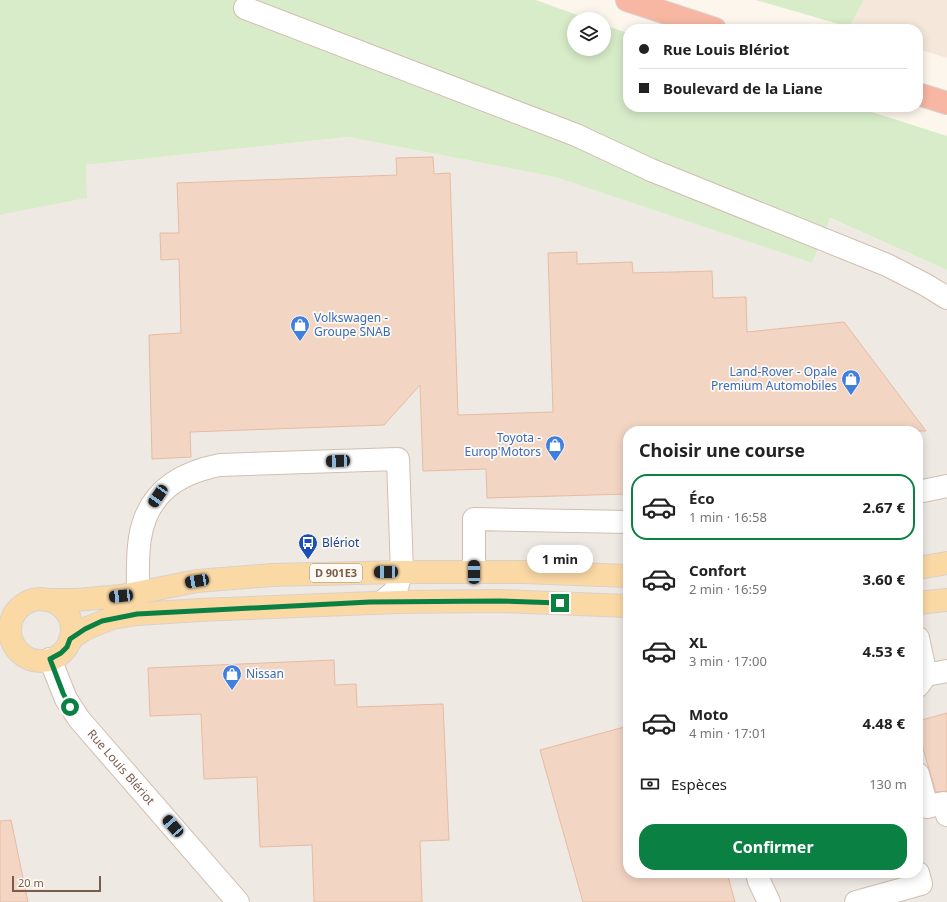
<!DOCTYPE html>
<html lang="fr">
<meta charset="utf-8">
<style>
:root{--surface:#fff;--page:#f6f6f6;--text:#222;--muted:#767676;--line:#e0e0e0;--accent:#0b8043}
body{margin:0;font-family:"Noto Sans",sans-serif;background:var(--page);color:var(--text);height:100vh;display:flex;flex-direction:column;font-size:15px;white-space:nowrap}
*{box-sizing:border-box;margin:0}
p{font-size:13px;color:var(--muted)}
.icon{flex:none;width:22px;height:22px;fill:none;stroke:currentColor;stroke-width:2;stroke-linecap:round;stroke-linejoin:round}
.map{position:relative;flex:1;overflow:hidden}
.side{position:absolute;left:623px;top:426px;width:300px;height:452px;display:flex;flex-direction:column;background:var(--surface);border-radius:16px;box-shadow:0 2px 10px #0003}
.side>*{flex:none}
.top-card{position:absolute;left:623px;top:24px;width:300px;height:88px;border-radius:16px;box-shadow:0 2px 10px #0003;display:grid;align-content:center;height:88px;padding:0 16px;background:var(--surface)}
.controls{position:absolute;left:567px;top:12px;display:grid;gap:8px}
.controls a{display:grid;place-items:center;width:44px;height:44px;border-radius:50%;background:var(--surface);box-shadow:0 2px 10px #0003;font-size:20px}
.scale{position:absolute;left:12px;bottom:10px;width:89px;box-sizing:border-box;padding-left:4px;border:2px solid #7a5c4d;border-top:0;font-size:11px;line-height:14px;white-space:nowrap;color:#7a5c4d;-webkit-text-stroke:3px #fffaf3;paint-order:stroke}
.end{position:absolute;width:18px;height:18px;margin:-9px;border:5px solid #0b8043;background:#fff;box-shadow:0 0 0 2px #fff}
.from{border-radius:50%}
.bubble{position:absolute;height:28px;border-radius:14px;background:var(--surface);box-shadow:0 2px 10px #0003;font-size:13px;font-weight:700;line-height:28px;text-align:center}
.car{position:absolute;width:12px;height:24px;margin:-12px -6px;border-radius:5px;box-shadow:0 0 3px 1px #0007;background:linear-gradient(#222 24%,#8ab4d8 0 40%,#222 0 76%,#8ab4d8 0 86%,#222 0)}
.top-card b{display:flex;align-items:center;gap:14px;height:38px;font-size:15px}
.top-card b+b{border-top:1px solid var(--line)}
.top-card i{width:10px;height:10px;background:var(--text)}
ul{padding:0;list-style:none}
li{display:flex;align-items:center;gap:12px;height:66px;margin:0 8px 6px;padding:0 8px;border:2px solid transparent;border-radius:16px}
li div{flex:1}
li b{display:block;font-size:15px}
li em{font-style:normal;font-weight:700}
li.active{border-color:var(--accent)}
li>.icon{width:36px;height:36px;stroke-width:1.5}
h2{padding:0 16px;font-size:18px;line-height:48px}
.pay{display:flex;align-items:center;gap:10px;height:44px;padding:0 16px;font-size:15px}
.pay p{margin-inline-start:auto}
.primary-button{display:flex;gap:8px;margin-top:auto;padding:8px 16px}
.primary-button a{flex:1;height:46px;border-radius:16px;background:var(--accent);color:#fff;font-size:16px;font-weight:700;line-height:46px;text-align:center}
.map>svg:first-child{display:block}
.residential{fill:#f5e8da}
.industrial{fill:#efe9e4;fill-rule:evenodd}
.green{fill:#d8ecc9}
.building{fill:#f3d5c3;stroke:#e6bba3}
.lines{fill:none;stroke-linecap:round;stroke-linejoin:round}
.minor-casing{stroke:#d1beb0;stroke-width:24}
.major-casing{stroke:#dad1cd;stroke-width:24}
.highway-casing{stroke:#dad1cd;stroke-width:24}
.minor{stroke:#fff;stroke-width:22}
.major{stroke:#fbd9a5;stroke-width:22}
.highway{stroke:#f7b7a3;stroke-width:22}
.route{stroke:#0b8043;stroke-width:5}
.labels{text-anchor:middle;stroke-width:3.5;stroke-linejoin:round;paint-order:stroke}
.shield{fill:#fffaf3;stroke:#a28b7f;stroke-width:1}
.shield-label{font-size:11px;font-weight:bold;fill:#7a5c4d}
.shop-label{font-size:12px;fill:#366cbe;stroke:#fffaf3;text-anchor:start}
.transit-label{font-size:12px;fill:#164399;stroke:#fffaf3;text-anchor:start}
.street-label{font-size:12px;fill:#7a5c4d;stroke:#fffaf3}
</style>
<div class="map">
<svg width="947" height="902" viewBox="0 0 947 902">
<rect width="100%" height="100%" fill="#fdf6ec"/>
<path class="residential" d="M864,0h83v58l-29,-9v-20h-62l-7,-2z"/>
<path class="industrial" d="M348,137l207,40 257,86 17,-45 118,52v632h-947v-687l87,-17 -1,-33zM628,431h290v442h-290z"/>
<path class="green" d="M0,0h536l52,19h-14v30h30v-24l24,8v74h228l91,29v134l-117,-52 -18,45 -257,-86 -207,-40 -262,28 1,33 -87,17z
M756,0h108l-15,27z"/>
<path class="building" d="M433,157l1,17 16,-1 8,242 95,-3 -5,-159 29,-1v12l55,-2 1,11 79,-2 1,27 33,-1 1,35 97,-10 82,109h-298v63l-141,4 -1,-29 -63,2 -3,-86 -36,40 -194,7 1,25 -39,2 -3,-124 32,-2 -2,-74 -18,1 -1,-27h19l-2,-50 220,-8 -1,-17z
M334,660l1,25 21,-1 1,23 86,-3 6,136 -29,1 2,61h-108l-2,-57 -52,2 -3,-70 -53,2 -3,-65 -51,2 -2,-48z
M947,713v78l-11,1 -18,-60v-11z
M628,726v147h99l8,29h-152l-43,-152z
M11,820l17,82h-28v-81z"/>
<g class="lines">
<g class="minor-casing">
<g id="minor">
<path d="M245,8l331,127 75,35 236,95 39,20 21,13"/>
<path d="M918,492l29,-6"/>
<path d="M474,572v-53l154,3"/>
<path d="M138,593c0,-18 -1,-37 2,-55 7,-45 38,-65 80,-73l178,-6 4,113 -6,18 -14,12"/>
<path d="M918,638l8,37"/>
<path id="s1" d="M50,659l16,40 13,20 159,183"/>
<path d="M918,686l8,-11 21,-4"/>
<path d="M918,774l9,33 17,-4 3,12"/>
<path d="M757,873l2,8 10,21"/>
<path d="M856,902l65,-18 -3,-11"/>
</g>
</g>
<g class="major-casing">
<path id="major" d="M918,568l29,-5
M10 630a31 31 0 1 1 62 0a31 31 0 1 1-62 0Z
M46,600h30l45,-4 76,-15 75,-6 130,-3h121l105,4
M918,603l29,-3
M70,639l15,-10 27,-11 25,-4 63,-4 198,-8 101,-1 129,5"/>
</g>
<g class="highway-casing">
<path id="highway" d="M627,0l88,29
M918,94l29,9"/>
</g>
<use href="#minor" class="minor"/>
<use href="#major" class="major"/>
<use href="#highway" class="highway"/>
</g>
<g class="lines">
<path class="route" d="M70,707l-7,-14 -13,-34 11,-6 6,-6 3,-8 15,-10 17,-8 35,-7 233,-12 129,-1 61,2"/>
</g>
<defs>
<g id="shop-pin" transform="scale(1)"><path d="M0 17L-7.5 6A9.5 9.5 0 1 1 7.5 6Z" fill="#3f7fe0" stroke="#fffaf3"/><path d="M-5-2.5h2.3a2.7 3.5 0 0 1 5.4 0H5L5.5 6h-11ZM-1.5-2.5h3a1.5 2.3 0 0 0-3 0Z" fill="#fff"/></g>
<g id="bus-pin" transform="scale(1)"><path d="M0 17L-7.5 6A9.5 9.5 0 1 1 7.5 6Z" fill="#1a4fb4" stroke="#fffaf3"/><path d="M-5-6H5V4H4V6H2V4H-2V6H-4V4H-5ZM-3.5-4V0h7V-4ZM-3.5 1.2v1.5H-2V1.2ZM2 1.2v1.5H3.5V1.2Z" fill="#fff"/></g>
</defs>
<g fill-rule="evenodd">
<use href="#shop-pin" x="300" y="325"/>
<use href="#shop-pin" x="851" y="379"/>
<use href="#shop-pin" x="555" y="445"/>
<use href="#bus-pin" x="308" y="543"/>
<use href="#shop-pin" x="232" y="674"/>
</g>
<g class="labels">
<rect class="shield" x="310" y="564" width="52" height="18" rx="3"/>
<g class="shield-label">
<text x="336" y="577">D 901E3</text>
</g>
<g class="shop-label">
<text x="314" y="322">Volkswagen -<tspan x="314" dy="14">Groupe SNAB</tspan></text>
<text x="837" y="376" text-anchor="end">Land-Rover - Opale<tspan x="837" dy="14">Premium Automobiles</tspan></text>
<text x="541" y="442" text-anchor="end">Toyota -<tspan x="541" dy="14">Europ'Motors</tspan></text>
<text x="246" y="678">Nissan</text>
</g>
<g class="transit-label">
<text x="322" y="547">Blériot</text>
</g>
<g class="street-label">
<text dy="4" stroke="none"><textPath href="#s1" startOffset="131">Rue Louis Blériot</textPath></text>
</g>
</g>
</svg>
<div class="controls">
<a><svg class="icon" aria-label="layers" viewBox="0 0 24 24"><path d="M12 4l9 5-9 5-9-5zM3 14l9 5 9-5"/></svg></a>
</div>
<div class="scale">20 m</div>
<i class="end from" style="left:70px;top:707px"></i>
<i class="end" style="left:560px;top:603px"></i>
<div class="bubble" style="left:527px;top:545px;width:66px">1 min</div>
<i class="car" style="left:338px;top:461px;rotate:268deg"></i>
<i class="car" style="left:158px;top:496px;rotate:214deg"></i>
<i class="car" style="left:386px;top:572px;rotate:269deg"></i>
<i class="car" style="left:474px;top:572px;rotate:0deg"></i>
<i class="car" style="left:197px;top:581px;rotate:260deg"></i>
<i class="car" style="left:121px;top:596px;rotate:264deg"></i>
<i class="car" style="left:173px;top:826px;rotate:319deg"></i>
<div class="top-card">
<b><i class="from"></i>Rue Louis Blériot</b>
<b><i></i>Boulevard de la Liane</b>
</div>
<section class="side">
<h2>Choisir une course</h2>
<ul>
<li class="active"><svg class="icon" aria-label="car" viewBox="0 0 24 24"><path d="M5 17H2v-5l4-1 3-4h7l3 4 3 1v5h-3M9 17h6M6 11h13"/><circle cx="7" cy="17" r="2"/><circle cx="17" cy="17" r="2"/></svg><div><b>Éco</b><p>1 min · 16:58</p></div><em>2.67 €</em></li>
<li><svg class="icon" aria-label="car" viewBox="0 0 24 24"><path d="M5 17H2v-5l4-1 3-4h7l3 4 3 1v5h-3M9 17h6M6 11h13"/><circle cx="7" cy="17" r="2"/><circle cx="17" cy="17" r="2"/></svg><div><b>Confort</b><p>2 min · 16:59</p></div><em>3.60 €</em></li>
<li><svg class="icon" aria-label="car" viewBox="0 0 24 24"><path d="M5 17H2v-5l4-1 3-4h7l3 4 3 1v5h-3M9 17h6M6 11h13"/><circle cx="7" cy="17" r="2"/><circle cx="17" cy="17" r="2"/></svg><div><b>XL</b><p>3 min · 17:00</p></div><em>4.53 €</em></li>
<li><svg class="icon" aria-label="car" viewBox="0 0 24 24"><path d="M5 17H2v-5l4-1 3-4h7l3 4 3 1v5h-3M9 17h6M6 11h13"/><circle cx="7" cy="17" r="2"/><circle cx="17" cy="17" r="2"/></svg><div><b>Moto</b><p>4 min · 17:01</p></div><em>4.48 €</em></li>
</ul>
<div class="pay"><svg class="icon" aria-label="cash" viewBox="0 0 24 24"><path d="M3 7h18v10H3z"/><circle cx="12" cy="12" r="2"/></svg>Espèces<p>130 m</p></div>
<div class="primary-button"><a>Confirmer</a></div>
</section>
</div>
